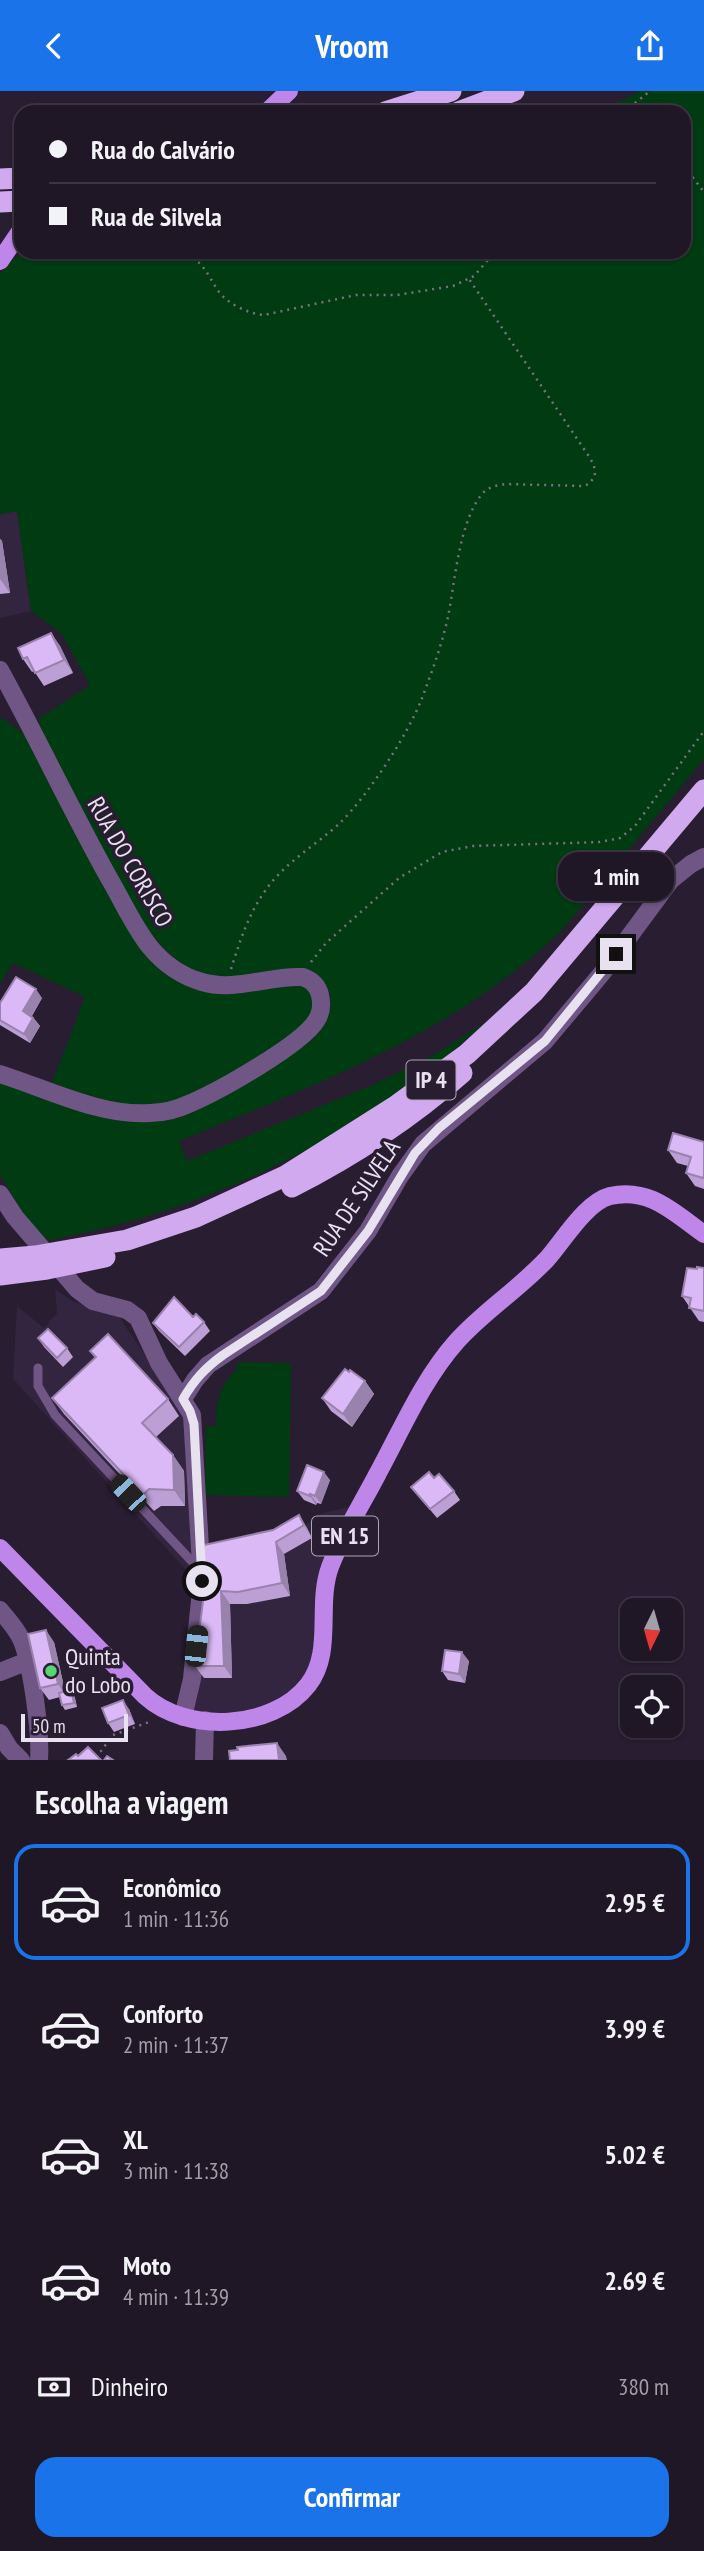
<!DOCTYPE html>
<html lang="pt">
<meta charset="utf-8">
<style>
:root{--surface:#1f1626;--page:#2c2332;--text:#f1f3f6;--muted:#a19fa7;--line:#3c3543;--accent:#1a73e8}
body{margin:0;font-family:"PT Sans Narrow",sans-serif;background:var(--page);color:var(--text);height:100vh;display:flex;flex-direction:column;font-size:26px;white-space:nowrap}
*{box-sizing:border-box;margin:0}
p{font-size:23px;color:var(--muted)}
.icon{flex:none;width:38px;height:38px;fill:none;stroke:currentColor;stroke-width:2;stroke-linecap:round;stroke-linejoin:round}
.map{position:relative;height:1669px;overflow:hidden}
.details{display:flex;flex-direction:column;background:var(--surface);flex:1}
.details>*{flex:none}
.hud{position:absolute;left:14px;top:14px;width:677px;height:154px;border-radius:21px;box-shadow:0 2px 5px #0004,0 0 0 2px var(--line);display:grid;align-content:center;height:154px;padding:0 35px;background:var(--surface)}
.needle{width:46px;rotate:185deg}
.buttons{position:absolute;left:620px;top:1507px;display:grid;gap:14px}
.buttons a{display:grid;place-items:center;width:63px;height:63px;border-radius:14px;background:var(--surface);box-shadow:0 2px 5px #0004,0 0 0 2px var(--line);font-size:35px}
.scale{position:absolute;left:21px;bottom:18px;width:107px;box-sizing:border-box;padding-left:7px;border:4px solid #e8e1ef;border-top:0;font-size:19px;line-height:24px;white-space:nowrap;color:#e8e1ef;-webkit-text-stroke:5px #291d32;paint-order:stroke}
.end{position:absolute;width:32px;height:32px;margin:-16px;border:9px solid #e8e1ef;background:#111;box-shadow:0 0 0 4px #111}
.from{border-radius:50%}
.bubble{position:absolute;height:49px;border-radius:21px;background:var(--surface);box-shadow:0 2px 5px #0004,0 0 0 2px var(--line);font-size:23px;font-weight:700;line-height:49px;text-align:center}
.car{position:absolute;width:21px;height:42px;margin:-21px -10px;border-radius:9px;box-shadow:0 0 5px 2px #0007;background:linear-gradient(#222 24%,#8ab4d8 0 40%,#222 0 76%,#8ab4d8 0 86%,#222 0)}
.hud b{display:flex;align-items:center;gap:24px;height:66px;font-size:26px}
.hud b+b{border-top:2px solid var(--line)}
.hud i{width:18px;height:18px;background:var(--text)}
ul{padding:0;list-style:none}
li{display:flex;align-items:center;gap:21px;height:116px;margin:0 14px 10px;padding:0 21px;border:4px solid transparent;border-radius:21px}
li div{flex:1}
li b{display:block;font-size:26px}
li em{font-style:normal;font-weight:700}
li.on{border-color:var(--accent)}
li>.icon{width:63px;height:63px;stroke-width:1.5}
h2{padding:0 35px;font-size:32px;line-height:84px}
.pay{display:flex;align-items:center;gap:18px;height:77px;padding:0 35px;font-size:26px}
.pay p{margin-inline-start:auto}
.cta{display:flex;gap:14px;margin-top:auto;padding:14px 35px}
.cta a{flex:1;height:80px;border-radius:21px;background:var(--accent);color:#fff;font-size:28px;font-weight:700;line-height:80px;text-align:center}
header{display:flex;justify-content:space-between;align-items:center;height:91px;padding:0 35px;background:var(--accent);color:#fff;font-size:32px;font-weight:700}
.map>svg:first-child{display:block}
.built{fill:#33243f}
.green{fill:#003b12}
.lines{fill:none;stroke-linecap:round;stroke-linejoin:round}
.path{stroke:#7b7183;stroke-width:2.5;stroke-dasharray:2 5;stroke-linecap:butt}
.lane{stroke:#705684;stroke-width:9}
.street{stroke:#705684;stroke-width:18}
.primary{stroke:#be86e8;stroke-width:18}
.highway{stroke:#d0a9ef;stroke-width:21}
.wall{fill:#bc9fd4}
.shaded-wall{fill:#9982ac}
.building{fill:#dbb9f6;stroke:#9982ac;stroke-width:2}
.route{stroke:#e8e1ef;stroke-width:9}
.poi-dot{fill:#56d671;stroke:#291d32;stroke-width:2.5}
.labels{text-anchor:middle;stroke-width:7;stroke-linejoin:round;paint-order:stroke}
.shield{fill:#291d32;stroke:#afa6b6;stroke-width:2}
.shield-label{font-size:23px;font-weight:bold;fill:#e8e1ef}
.street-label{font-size:24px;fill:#e8e1ef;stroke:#291d32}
.poi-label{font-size:24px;fill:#e8e1ef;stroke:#291d32;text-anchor:start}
</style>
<header><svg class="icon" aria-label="back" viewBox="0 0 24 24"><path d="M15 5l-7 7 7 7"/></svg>Vroom<svg class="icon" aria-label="share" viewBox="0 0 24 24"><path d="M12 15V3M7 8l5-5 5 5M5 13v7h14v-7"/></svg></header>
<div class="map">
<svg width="704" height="1669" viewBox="0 0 704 1669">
<rect width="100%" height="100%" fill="#291d32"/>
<path class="built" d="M17,420l14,100 -31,7v-104z
M55,1198l19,13 41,12 5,4 61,91 3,8 13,165 -184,-203 4,-73 27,22 13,-15z
M356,1414l-27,45 -10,23 -3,23 1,37 -7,39 -41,39 -76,6 19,-161 69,-15 43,-28z"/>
<path class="green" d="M640,0h64v668l-142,171c-108,104 -247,155 -383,211l8,20 183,-75 57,-27 57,-36c-92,87 -212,155 -333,192 -34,11 -69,18 -103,26l-21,-22 -27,-44v-94l154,38 156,-80c21,-19 33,-46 3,-65 -85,3 -124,21 -176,-60l-94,-177 -5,-18 52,-34 -28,-51 -31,-23 -14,-100 -17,3v-241l21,-21h663v-140h-84z
M0,626l28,19 139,236 134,12 10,7c3,10 4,21 -2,30 -11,17 -126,82 -148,85 -30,5 -79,-13 -109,-23l33,-86 -72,-34 -13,21z
M237,1271l54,1 -2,134 -84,-2 1,-69h10c0,-24 3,-39 21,-57z"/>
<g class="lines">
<path class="path" d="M624,21l26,-21
M684,75l20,26
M180,161c24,8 26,21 39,40 9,12 30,22 45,23l92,-20h41l56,-9 21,-10 14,-16 3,-8
M311,871l15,-19 73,-65 43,-26 31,-6 127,-4 20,-4 15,-12 69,-95
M231,878c9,-28 17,-54 34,-78 20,-29 50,-45 75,-68 28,-28 68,-88 82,-125 10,-26 20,-54 26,-81 7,-35 11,-95 34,-123 6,-7 15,-9 24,-10l77,2 6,-2 6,-8 -1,-11 -6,-10 -119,-176
M89,1669l12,-9 12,-16 39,-14"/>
<path class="lane" d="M38,1277v18l17,29 143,153"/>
<path class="street" d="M0,579c38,69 71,140 109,208 13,22 25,49 41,69 14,17 31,29 52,35 34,10 67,-7 101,-5 8,3 15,9 17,18 2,9 1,19 -4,26 -15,24 -97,70 -125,82 -13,6 -27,10 -41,10 -48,4 -105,-25 -150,-39
M0,1103l15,23 62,72 16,12 34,9 11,8 21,45 33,52 10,166 -10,98 -9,38
M183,1308l12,-19 13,-15 113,-74 47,-60 32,-55 23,-32 122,-103 58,-69 68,-92 20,-16 13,-7
M0,1519c8,10 17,19 22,31 10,25 19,92 17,119
M0,1581l28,-11
M0,1642l9,15 12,12
M204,1669l1,-40"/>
<path class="primary" d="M267,21l22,-21
M0,170l21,-31
M0,1457l145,148c41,38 128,34 163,-11 26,-33 8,-80 22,-118 12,-32 32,-63 48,-94 24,-44 45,-94 79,-132 27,-30 62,-52 90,-82 16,-18 39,-57 63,-63 40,-9 64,17 94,38"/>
<path class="highway" d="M385,21l66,-21
M458,21l56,-21
M0,88l21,-1
M0,111l21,-1
M292,1096c61,-31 119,-69 170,-114
M0,1168l35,-3 92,-16 69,-23 89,-41 112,-71 70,-51 67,-62 170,-202
M0,1184l47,-6 58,-12"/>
</g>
<path class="wall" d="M0,448l2,2 8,52 -10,1z
M51,542l9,13 13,27 -29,13 -10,-15 -2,1 -9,-13z
M42,907l-10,18 8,10 -10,17 -30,-18v-22z
M704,1051v47l-9,-3 -9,-13 2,-7 -11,-3 -9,-13z
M704,1177v54l-5,-1 -17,-25 15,-27z
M193,1226l11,5 6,9 -25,25 -26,-25 -6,-8z
M38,1247l29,10 6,9 -10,10 -19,-20z
M90,1260l78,48 11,17 -23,21 17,18 11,16 1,35h-24l-7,5 -90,-97 -12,-16 43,-40z
M349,1281l16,9 9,13 -22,33 -21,-16 -9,-13z
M434,1387l20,13 6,9 -23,18 -26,-31z
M330,1389l-9,24 -4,-1 -1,2 -12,-5 -7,-9z
M299,1424l8,13 5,10 -28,16 6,42 -43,8h-17l2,74h-28l-9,-12 8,-65 70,-71z
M54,1551l11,49 9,3 3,13 -12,3 -3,-5 -2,-8 -11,3 -9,-12z
M469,1570l-4,22 -17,-3 -6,-9z
M129,1618l6,15 -21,8 -6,-9z"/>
<path class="shaded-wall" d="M0,448l2,2 8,52 -10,-14z
M51,542l9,13 13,27 -9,-13z
M36,898l6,9 -13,22 -6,-9z
M33,927l7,8 -10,17 -6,-9z
M365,1290l9,13 -22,33 -9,-13z
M173,1364l11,16 1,35 -11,-16z
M324,1381l6,8 -9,24 -6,-8z
M310,1403l7,9 -1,2 -6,-9z
M299,1424l8,13 5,10 -8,-13z
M276,1451l8,12 6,42 -8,-13z
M221,1500l9,13 2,74 -8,-12z
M46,1539l8,12 12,54 -8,-12z
M462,1561l7,9 -4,22 -6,-9z
M71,1599l3,4 3,13 -3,-4z
M123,1609l6,9 6,15 -6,-9z
M277,1652l9,13 1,4h-8z"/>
<path class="building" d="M51,542l13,27 -29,13 -8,-16 -4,2 -5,-11z
M16,886l20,12 -13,22 10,7 -9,16 -24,-14v-17z
M673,1042l31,9v33l-1,3 -17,-5 5,-16 -23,-7z
M697,1176l7,1v43l-15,-3 2,-10 -9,-2 5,-28 10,1z
M174,1206l19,20 3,-3 8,8 -25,25 -26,-24z
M48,1238l19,19 -10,10 -19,-20z
M108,1243l60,65 -26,24 31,32 1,35 -25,-1 -6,6 -91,-97 44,-41 -6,-6z
M345,1278l4,3 1,-2 15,11 -22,33 -21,-16z
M307,1374l17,7 -9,24 -5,-2v2l-13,-5z
M429,1381l5,6 5,-4 15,17 -24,18 -19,-22z
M299,1424l5,10 -28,17 6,41 -44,9 -17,-1 3,75h-29l8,-65 1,-56 69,-15z
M46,1539l12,54 -18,4 -12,-54z
M445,1559l17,2 -3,22 -17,-3z
M71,1599l3,13 -12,2 -3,-12z
M123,1609l6,15 -21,8 -6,-15z
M277,1652l2,17h-49l-1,-9 9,-1 -1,-3z
M88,1656l13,13h-33l8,-6 2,2z
M107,1665l6,4h-9z"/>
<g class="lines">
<path class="route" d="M202,1490l-8,-157 -4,-13 -7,-12c11,-19 22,-31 40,-44l98,-64 47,-60 47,-78 24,-25 106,-87 71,-87"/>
</g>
<circle class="poi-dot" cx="51" cy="1580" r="7"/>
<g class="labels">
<g class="shield">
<rect x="406.5" y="969.5" width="49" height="39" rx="5"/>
<rect x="312" y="1425.5" width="66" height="39" rx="5"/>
</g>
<g class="shield-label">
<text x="431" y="997">IP 4</text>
<text x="345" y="1453">EN 15</text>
</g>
<g class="street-label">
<text transform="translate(130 771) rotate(60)" y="8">RUA DO CORISCO</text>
<text transform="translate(357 1107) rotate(-56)" y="8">RUA DE SILVELA</text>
</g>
<g class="poi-label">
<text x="65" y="1574">Quinta<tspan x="65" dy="28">do Lobo</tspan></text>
</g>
</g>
</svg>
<div class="buttons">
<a><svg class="needle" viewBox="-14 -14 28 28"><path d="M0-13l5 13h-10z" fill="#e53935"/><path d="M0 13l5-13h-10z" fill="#a19fa7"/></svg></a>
<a><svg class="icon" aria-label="locate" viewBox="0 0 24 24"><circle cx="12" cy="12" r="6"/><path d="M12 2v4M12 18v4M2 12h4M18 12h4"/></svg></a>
</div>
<div class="scale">50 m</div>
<i class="end from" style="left:202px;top:1490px"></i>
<i class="end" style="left:616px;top:863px"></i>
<div class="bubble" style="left:558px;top:761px;width:116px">1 min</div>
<i class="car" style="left:128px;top:1402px;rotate:317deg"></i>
<i class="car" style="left:196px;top:1555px;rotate:6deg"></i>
<div class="hud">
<b><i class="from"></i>Rua do Calvário</b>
<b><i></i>Rua de Silvela</b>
</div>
</div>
<section class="details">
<h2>Escolha a viagem</h2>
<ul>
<li class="on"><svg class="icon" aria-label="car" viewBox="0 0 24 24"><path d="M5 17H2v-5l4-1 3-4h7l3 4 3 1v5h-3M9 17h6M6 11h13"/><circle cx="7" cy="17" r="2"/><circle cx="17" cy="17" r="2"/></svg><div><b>Econômico</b><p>1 min · 11:36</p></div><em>2.95 €</em></li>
<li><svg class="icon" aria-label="car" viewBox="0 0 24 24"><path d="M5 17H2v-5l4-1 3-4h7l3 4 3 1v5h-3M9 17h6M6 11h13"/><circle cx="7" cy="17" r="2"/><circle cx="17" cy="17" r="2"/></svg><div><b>Conforto</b><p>2 min · 11:37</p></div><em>3.99 €</em></li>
<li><svg class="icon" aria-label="car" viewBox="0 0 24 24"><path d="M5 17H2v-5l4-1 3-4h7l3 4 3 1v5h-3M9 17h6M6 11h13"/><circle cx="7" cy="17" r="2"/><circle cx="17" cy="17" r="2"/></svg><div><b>XL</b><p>3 min · 11:38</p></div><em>5.02 €</em></li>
<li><svg class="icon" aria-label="car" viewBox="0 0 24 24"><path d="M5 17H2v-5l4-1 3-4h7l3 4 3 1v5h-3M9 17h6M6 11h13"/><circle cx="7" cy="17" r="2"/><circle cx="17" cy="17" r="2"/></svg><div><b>Moto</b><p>4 min · 11:39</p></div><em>2.69 €</em></li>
</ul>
<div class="pay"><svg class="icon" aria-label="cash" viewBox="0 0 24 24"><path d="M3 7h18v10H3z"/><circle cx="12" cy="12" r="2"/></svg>Dinheiro<p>380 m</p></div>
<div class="cta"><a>Confirmar</a></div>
</section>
